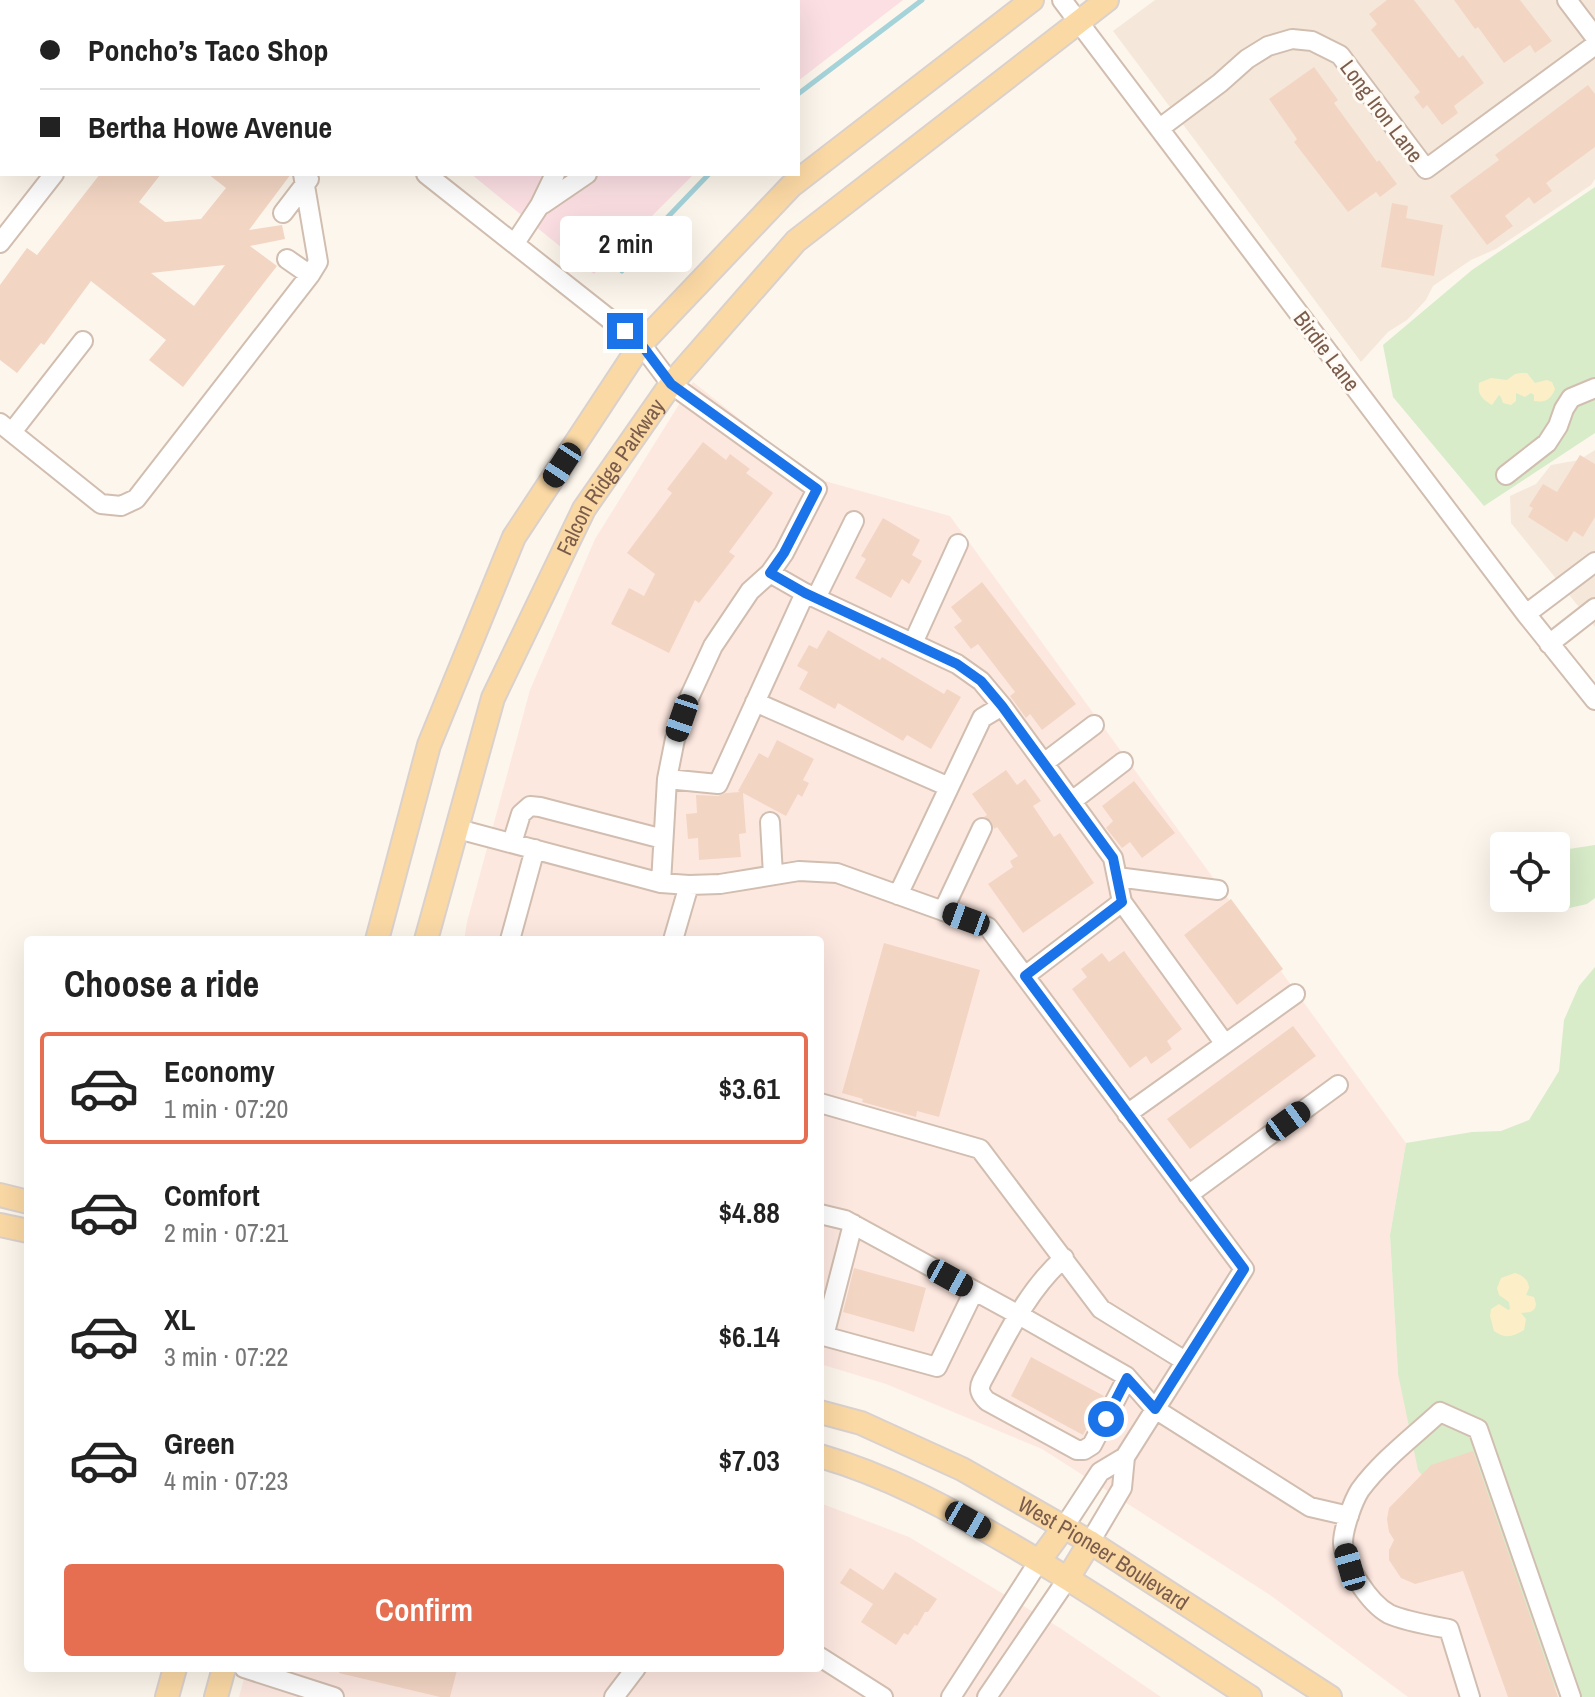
<!DOCTYPE html>
<meta charset="utf-8">
<style>
:root{--surface:#fff;--page:#f2f2f2;--text:#222;--muted:#767676;--line:#e0e0e0;--accent:#e76f51}
body{margin:0;font-family:"Archivo Narrow",sans-serif;background:var(--page);color:var(--text);height:100vh;display:flex;flex-direction:column;font-size:30px;white-space:nowrap}
*{box-sizing:border-box;margin:0}
p{font-size:26px;color:var(--muted)}
.icon{flex:none;width:44px;height:44px;fill:none;stroke:currentColor;stroke-width:2;stroke-linecap:round;stroke-linejoin:round}
.map{position:relative;flex:1;overflow:hidden}
.details{position:absolute;left:24px;top:936px;width:800px;height:736px;display:flex;flex-direction:column;background:var(--surface);border-radius:8px;box-shadow:0 8px 32px #0002}
.details>*{flex:none}
.banner{position:absolute;left:0px;top:0px;width:800px;height:176px;box-shadow:0 8px 32px #0002;display:grid;align-content:center;height:176px;padding:0 40px;background:var(--surface)}
.tools{position:absolute;left:1490px;top:832px;display:grid;gap:16px}
.tools a{display:grid;place-items:center;width:80px;height:80px;border-radius:8px;background:var(--surface);box-shadow:0 8px 32px #0002;font-size:40px}
.end{position:absolute;width:36px;height:36px;margin:-18px;border:10px solid #1a73e8;background:#fff;box-shadow:0 0 0 4px #fff}
.from{border-radius:50%}
.bubble{position:absolute;height:56px;border-radius:8px;background:var(--surface);box-shadow:0 8px 32px #0002;font-size:26px;font-weight:600;line-height:56px;text-align:center}
.car{position:absolute;width:24px;height:48px;margin:-24px -12px;border-radius:10px;box-shadow:0 0 6px 2px #0007;background:linear-gradient(#222 24%,#8ab4d8 0 40%,#222 0 76%,#8ab4d8 0 86%,#222 0)}
.banner b{display:flex;align-items:center;gap:28px;height:76px;font-size:30px}
.banner b+b{border-top:2px solid var(--line)}
.banner i{width:20px;height:20px;background:var(--text)}
ul{padding:0;list-style:none}
li{display:flex;align-items:center;gap:24px;height:112px;margin:0 16px 12px;padding:0 24px;border:4px solid transparent;border-radius:8px}
li div{flex:1}
li b{display:block;font-size:30px}
li em{font-style:normal;font-weight:600}
li.active{border-color:var(--accent)}
li>.icon{width:72px;height:72px;stroke-width:1.5}
h2{padding:0 40px;font-size:36px;line-height:96px}
.action{display:flex;gap:16px;margin-top:auto;padding:16px 40px}
.action a{flex:1;height:92px;border-radius:8px;background:var(--accent);color:#fff;font-size:32px;font-weight:600;line-height:92px;text-align:center}
.map>svg:first-child{display:block}
.residential{fill:#f5e8da}
.commercial{fill:#fde8e0}
.medical{fill:#fbdfe3}
.green{fill:#d8ecc9}
.sand{fill:#fcefc7}
.lines{fill:none;stroke-linecap:round;stroke-linejoin:round}
.stream{stroke:#a5d3da;stroke-width:5}
.building{fill:#f3d5c3;fill-rule:evenodd}
.minor-casing{stroke:#d1beb0;stroke-width:22}
.major-casing{stroke:#dad1cd;stroke-width:26}
.minor{stroke:#fff;stroke-width:18}
.major{stroke:#fbd9a5;stroke-width:22}
.route{stroke:#1a73e8;stroke-width:10}
.labels{text-anchor:middle;stroke-width:6;stroke-linejoin:round;paint-order:stroke}
.street-label{font-size:22px;fill:#7a5c4d;stroke:#fffaf3}
</style>
<div class="map">
<svg width="1595" height="1697" viewBox="0 0 1595 1697">
<rect width="100%" height="100%" fill="#fdf6ec"/>
<path class="residential" d="M1155,0h440v179l-4,6 -95,64 -25,11 -38,26 -7,14 -19,20 -19,12 -27,30 -248,-331z
M1595,450v177l-84,-104 -1,-27 26,-12 15,-19 28,-5z"/>
<path class="commercial" d="M693,382l121,96 136,38 456,627 -16,92 8,139 98,200 64,123h-152l-138,-102 -228,-146 -156,-65 -66,-20v-424h-356l3,-18 63,-232 65,-151z
M820,1503l89,34 151,91 101,69h-922l8,-29h573z"/>
<path class="medical" d="M256,0h647l-105,81v-79h-539z
M471,174h223l-100,100z"/>
<path class="green" d="M1595,187v246l-111,73 -91,-109 -10,-52 89,-75z
M1595,845v53l-8,6 -35,8 -15,-14h19v-47z
M1595,967v730h-35l-64,-123 -78,-104 -20,-96 -8,-139 16,-92 66,-11 29,-1 28,-11 30,-49 5,-51 15,-34z"/>
<path class="sand" d="M1521,373h6l8,10 12,-3 5,2 3,7c-4,10 -9,14 -21,12v-6l-3,-2 -6,4 -9,-4v8l-5,4 -8,-2 -2,-6 -2,-2 -7,10c-9,-5 -15,-10 -13,-22l12,-5 16,2 8,-6z
M1515,1273c7,2 14,7 14,15l-3,7 8,2 2,7c-1,10 -9,8 -15,9l5,6 -2,11c-11,7 -19,9 -30,1l-4,-15 1,-7 8,-5 9,6 2,-1 -1,-7 -10,-7 -2,-7 4,-10z"/>
<g class="lines">
<path class="stream" d="M798,94l124,-94
M622,271l40,-48 47,-49"/>
</g>
<path class="building" d="M1387,0h27l45,58 4,-3 21,28 -30,23 4,7 -16,12 -15,-20 -4,4 -9,-12 6,-5 -49,-62 6,-6 -8,-10z
M1454,0h66l32,41 -17,12 -5,-8 -26,18 -26,-36 -3,2z
M1314,67l24,33 -4,3 43,59 2,-2 18,24 -17,13 -4,-5 -28,20 -54,-70 3,-3 -28,-40z
M1588,85l7,9v53l-49,36 6,8 -18,13 -5,-7 -24,19 8,10 -26,19 -37,-49 49,-36 -4,-5z
M100,174h61l-22,28 26,20 36,-3 25,-31 -18,-14h83l-42,56 33,-5 3,14 -35,7 27,20 -94,121 -34,-27 17,-20 -75,-59 -47,64 -3,-2 -24,30 -17,-13v-75l27,-37 10,7zM225,265l-31,41 -43,-33z
M1392,203l16,3 -2,12 37,7 -9,51 -53,-9z
M703,442l23,18 4,-6 20,15 -4,4 27,20 -44,59 6,4 -36,47 -4,-3 -26,53 -58,-29 18,-36 15,8 11,-22 -28,-21 45,-60 -5,-4z
M1580,455l15,9v53l-12,20 -9,-6 -7,11 -39,-25 5,-9 -4,-2 14,-22 14,8z
M883,518l37,22 -8,15 10,6 -13,23 -7,-5 -11,19 -36,-20 11,-19 -5,-3z
M982,582l94,122 -34,26 -12,-16 -4,4 -16,-22 5,-4 -37,-48 -7,5 -17,-22 8,-6 -11,-14z
M828,630l52,30 2,-3 62,37 3,-5 14,8 -30,52 -24,-14 -4,6 -65,-38 -3,6 -36,-20 9,-17 -11,-6 12,-21 8,4z
M777,740l37,19 -11,21 6,3 -7,14 -4,-3 -12,22 -43,-23 3,40 -7,1 2,23 -42,3 -1,-22 -10,1 -2,-25 11,-1 -1,-18 22,1 8,-3 14,-1 -2,-1 21,-38 9,5z
M1006,770l11,15 8,-6 16,22 -8,5 21,31 6,-4 34,50 -71,50 -35,-49 25,-17 -3,-6 8,-5 -21,-29 -3,2 -3,-8 -7,-4 3,-2 -15,-21z
M1134,781l41,52 -33,25 -12,-16 -8,6 -16,-20 7,-7 -11,-15z
M1231,899l52,70 -46,36 -53,-70z
M884,943l96,27 -41,147 -22,-6 -1,6 -54,-15 1,-3 -21,-6z
M1124,951l58,78 -15,12 5,8 -21,15 -5,-8 -16,12 -58,-79 15,-12 -6,-8 21,-16 7,9z
M1293,1026l23,30 -126,93 -23,-30z
M854,1268l72,20 -12,44 -71,-20z
M1031,1357l73,39 -21,39 -72,-39z
M1473,1451l85,246h-50l-45,-126 -48,13 -14,-6 -12,-18v-10l5,-10 -5,-8 -2,-13 2,-11 42,-43z
M850,1568l33,22 12,-18 42,27 -9,13h-3l-8,14 -2,-1 -7,10 -4,-2 -8,12 -35,-23 12,-18 -33,-21z
M340,1668h109l8,2 -7,27h-10l-101,-24z"/>
<g class="lines">
<g class="minor-casing">
<path id="minor" d="M200,0l3,2
M309,0l2,2
M1062,0l464,614 69,86
M1567,0l28,37
M117,2l2,-2
M756,2l3,-2
M1160,128l60,-45 27,-24 21,-13 24,-7 20,2 28,14 86,114 169,-124
M426,174l215,170 30,40 146,105 -33,64 -14,20 -20,18 -37,55 -24,52 -14,41 -8,40 -6,104
M543,204l44,-30
M283,213l26,-34
M0,243l54,-69
M515,243l25,-38 15,-31
M287,259l23,16
M0,423l101,81 20,2 15,-7 174,-224 8,-13 -15,-88
M12,432l71,-91
M1506,475l41,-32 11,-17 6,-17 7,-11 24,-10
M770,573l35,20 152,71 24,17 21,25 111,152 9,44 103,142
M816,598l38,-77
M1526,614l69,-52
M913,643l45,-99
M1549,644l46,-36
M755,702l194,85
M1044,763l50,-38
M667,779l51,5 87,-191
M1072,801l51,-39
M770,822l3,53
M458,829l203,54 28,2 31,-1 79,-13 38,2 151,54 256,342 -119,188 -3,31 -32,54
M512,843l9,-29 9,-8 10,1 123,32
M1117,877l101,13
M898,895l84,-177 20,-12
M943,911l39,-83
M510,940l25,-91
M673,940l16,-55
M1025,976l97,-74
M820,1103l160,46 121,160 84,52
M1127,1114l168,-120
M1188,1195l150,-110
M820,1214l25,6 174,95 107,61 29,33 155,98 39,9
M1064,1258c-37,32 -59,81 -82,123 -4,8 -2,13 5,20l90,49h7l8,-5 35,-67
M820,1335l117,32 37,-76
M824,1336l29,-112
M1064,1527l36,-55 25,-15
M820,1657l63,40
M244,1668l90,29
M614,1697l22,-29
M951,1697l88,-136
M987,1697l81,-119
M1470,1697l-21,-68c-16,-3 -45,-8 -60,-15 -20,-11 -44,-48 -46,-71 0,-14 10,-42 17,-53 22,-30 53,-53 80,-78l38,17 93,268"/>
</g>
<g class="major-casing">
<g id="major">
<path d="M377,940l52,-195 85,-208 127,-193 150,-158 241,-186"/>
<path id="s1" d="M426,940l67,-242 91,-189 87,-125 125,-143 311,-241"/>
<path d="M0,1195l28,7"/>
<path d="M0,1225l28,6"/>
<path id="s2" d="M820,1412l41,11 101,46 128,73 240,155"/>
<path d="M820,1456c66,19 128,52 188,87 83,48 162,102 242,154"/>
<path d="M1039,1561l25,-34"/>
<path d="M1068,1578l22,-36"/>
<path d="M167,1697l8,-29"/>
<path d="M216,1697l8,-29"/>
</g>
</g>
<use href="#minor" class="minor"/>
<use href="#major" class="major"/>
</g>
<g class="lines">
<path class="route" d="M625,331l16,13 30,40 146,105 -33,64 -14,20 35,20 152,71 24,17 21,25 111,152 9,44 -97,74 219,293 -89,140 -28,-31 -21,41"/>
</g>
<g class="labels">
<g class="street-label">
<text transform="translate(1382 111) rotate(53)" y="8">Long Iron Lane</text>
<text transform="translate(1327 351) rotate(53)" y="8">Birdie Lane</text>
<text dy="8" stroke="none"><textPath href="#s1" startOffset="502">Falcon Ridge Parkway</textPath></text>
<text dy="8" stroke="none"><textPath href="#s2" startOffset="318">West Pioneer Boulevard</textPath></text>
</g>
</g>
</svg>
<div class="tools">
<a><svg class="icon" aria-label="locate" viewBox="0 0 24 24"><circle cx="12" cy="12" r="6"/><path d="M12 2v4M12 18v4M2 12h4M18 12h4"/></svg></a>
</div>
<i class="end from" style="left:1106px;top:1419px"></i>
<i class="end" style="left:625px;top:331px"></i>
<div class="bubble" style="left:560px;top:216px;width:132px">2 min</div>
<i class="car" style="left:562px;top:465px;rotate:213deg"></i>
<i class="car" style="left:682px;top:718px;rotate:199deg"></i>
<i class="car" style="left:966px;top:919px;rotate:290deg"></i>
<i class="car" style="left:1288px;top:1121px;rotate:54deg"></i>
<i class="car" style="left:950px;top:1278px;rotate:119deg"></i>
<i class="car" style="left:968px;top:1520px;rotate:120deg"></i>
<i class="car" style="left:1350px;top:1567px;rotate:344deg"></i>
<div class="banner">
<b><i class="from"></i>Poncho’s Taco Shop</b>
<b><i></i>Bertha Howe Avenue</b>
</div>
<section class="details">
<h2>Choose a ride</h2>
<ul>
<li class="active"><svg class="icon" aria-label="car" viewBox="0 0 24 24"><path d="M5 17H2v-5l4-1 3-4h7l3 4 3 1v5h-3M9 17h6M6 11h13"/><circle cx="7" cy="17" r="2"/><circle cx="17" cy="17" r="2"/></svg><div><b>Economy</b><p>1 min · 07:20</p></div><em>$3.61</em></li>
<li><svg class="icon" aria-label="car" viewBox="0 0 24 24"><path d="M5 17H2v-5l4-1 3-4h7l3 4 3 1v5h-3M9 17h6M6 11h13"/><circle cx="7" cy="17" r="2"/><circle cx="17" cy="17" r="2"/></svg><div><b>Comfort</b><p>2 min · 07:21</p></div><em>$4.88</em></li>
<li><svg class="icon" aria-label="car" viewBox="0 0 24 24"><path d="M5 17H2v-5l4-1 3-4h7l3 4 3 1v5h-3M9 17h6M6 11h13"/><circle cx="7" cy="17" r="2"/><circle cx="17" cy="17" r="2"/></svg><div><b>XL</b><p>3 min · 07:22</p></div><em>$6.14</em></li>
<li><svg class="icon" aria-label="car" viewBox="0 0 24 24"><path d="M5 17H2v-5l4-1 3-4h7l3 4 3 1v5h-3M9 17h6M6 11h13"/><circle cx="7" cy="17" r="2"/><circle cx="17" cy="17" r="2"/></svg><div><b>Green</b><p>4 min · 07:23</p></div><em>$7.03</em></li>
</ul>
<div class="action"><a>Confirm</a></div>
</section>
</div>
